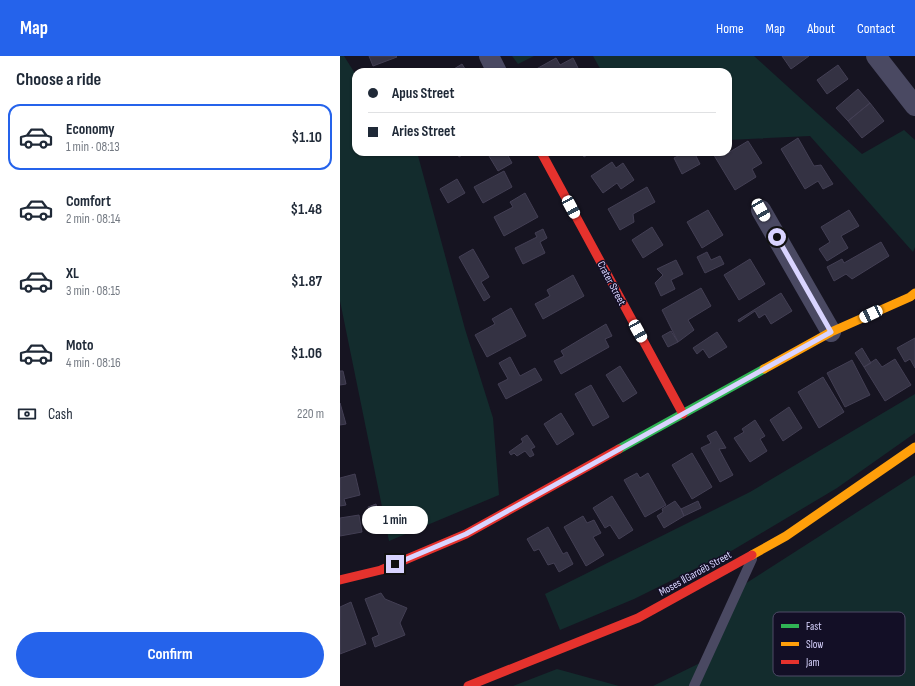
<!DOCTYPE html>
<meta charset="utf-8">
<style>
:root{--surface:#fff;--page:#f6f6f7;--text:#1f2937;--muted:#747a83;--line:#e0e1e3;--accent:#2563eb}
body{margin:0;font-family:"Sofia Sans Condensed",sans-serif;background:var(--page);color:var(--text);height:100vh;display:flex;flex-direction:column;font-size:15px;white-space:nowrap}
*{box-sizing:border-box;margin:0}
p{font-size:13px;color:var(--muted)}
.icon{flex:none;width:22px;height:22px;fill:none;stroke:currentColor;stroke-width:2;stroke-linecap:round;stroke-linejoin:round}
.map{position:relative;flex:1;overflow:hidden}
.side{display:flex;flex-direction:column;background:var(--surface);width:340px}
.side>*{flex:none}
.banner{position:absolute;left:12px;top:12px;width:380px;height:88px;border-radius:12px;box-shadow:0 1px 3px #0004;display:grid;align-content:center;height:88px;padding:0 16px;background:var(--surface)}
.end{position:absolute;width:18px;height:18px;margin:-9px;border:5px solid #d9d4ff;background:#111;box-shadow:0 0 0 2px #111}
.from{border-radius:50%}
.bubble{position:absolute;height:28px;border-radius:14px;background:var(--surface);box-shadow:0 1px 3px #0004;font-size:13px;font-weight:700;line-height:28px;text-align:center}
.car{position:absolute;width:12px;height:24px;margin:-12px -6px;border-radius:5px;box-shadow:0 0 3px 1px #0007;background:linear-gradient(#fff 24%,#345 0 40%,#fff 0 76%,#345 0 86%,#fff 0)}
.banner b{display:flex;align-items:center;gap:14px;height:38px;font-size:15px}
.banner b+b{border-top:1px solid var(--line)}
.banner i{width:10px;height:10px;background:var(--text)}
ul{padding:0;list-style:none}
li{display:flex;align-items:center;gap:12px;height:66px;margin:0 8px 6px;padding:0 8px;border:2px solid transparent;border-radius:12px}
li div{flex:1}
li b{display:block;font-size:15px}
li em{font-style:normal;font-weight:700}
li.current{border-color:var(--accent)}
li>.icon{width:36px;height:36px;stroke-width:1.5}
h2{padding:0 16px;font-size:18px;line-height:48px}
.pay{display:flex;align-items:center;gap:10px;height:44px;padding:0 16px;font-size:15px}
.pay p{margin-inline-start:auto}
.button{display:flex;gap:8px;margin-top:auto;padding:8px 16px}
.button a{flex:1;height:46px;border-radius:24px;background:var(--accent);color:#fff;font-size:16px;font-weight:700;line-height:46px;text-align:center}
header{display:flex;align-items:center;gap:24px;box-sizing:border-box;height:56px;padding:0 20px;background:var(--accent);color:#fff}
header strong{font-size:19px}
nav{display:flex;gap:22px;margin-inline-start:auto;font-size:14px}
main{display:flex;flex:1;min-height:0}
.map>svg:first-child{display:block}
.green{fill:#132c2d}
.building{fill:#343243;stroke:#433f54}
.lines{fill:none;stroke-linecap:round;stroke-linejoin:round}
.lane{stroke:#4a4962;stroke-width:10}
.street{stroke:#4a4962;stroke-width:20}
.fast{stroke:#30b455;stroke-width:9}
.slow{stroke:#ff9f0a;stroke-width:9}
.jam{stroke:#e5322d;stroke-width:9}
.route{stroke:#d9d4ff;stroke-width:5}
.labels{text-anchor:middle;stroke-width:3;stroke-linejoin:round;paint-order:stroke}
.street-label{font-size:11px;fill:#d9d4ff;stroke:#130f26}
.key{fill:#130f26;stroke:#4e4a67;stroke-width:1}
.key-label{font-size:11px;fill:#d9d4ff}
</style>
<header>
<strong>Map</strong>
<nav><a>Home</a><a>Map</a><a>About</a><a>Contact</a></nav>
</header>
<main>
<section class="side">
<h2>Choose a ride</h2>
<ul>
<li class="current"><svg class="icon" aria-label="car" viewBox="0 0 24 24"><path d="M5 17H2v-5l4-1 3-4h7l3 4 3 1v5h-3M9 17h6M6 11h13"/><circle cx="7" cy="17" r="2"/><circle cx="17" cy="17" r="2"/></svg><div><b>Economy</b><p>1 min · 08:13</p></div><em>$1.10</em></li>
<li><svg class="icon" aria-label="car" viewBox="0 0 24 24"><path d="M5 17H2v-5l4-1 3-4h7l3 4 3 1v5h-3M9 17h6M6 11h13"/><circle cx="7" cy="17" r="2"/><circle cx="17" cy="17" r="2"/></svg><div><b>Comfort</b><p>2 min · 08:14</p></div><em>$1.48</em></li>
<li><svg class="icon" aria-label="car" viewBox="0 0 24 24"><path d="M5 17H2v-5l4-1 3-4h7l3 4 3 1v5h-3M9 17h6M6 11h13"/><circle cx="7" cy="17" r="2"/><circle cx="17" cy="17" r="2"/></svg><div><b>XL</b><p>3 min · 08:15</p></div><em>$1.87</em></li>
<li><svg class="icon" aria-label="car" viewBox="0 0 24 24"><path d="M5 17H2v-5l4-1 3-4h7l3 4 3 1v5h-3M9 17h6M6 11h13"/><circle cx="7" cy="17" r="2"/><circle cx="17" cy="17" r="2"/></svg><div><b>Moto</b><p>4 min · 08:16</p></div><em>$1.06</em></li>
</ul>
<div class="pay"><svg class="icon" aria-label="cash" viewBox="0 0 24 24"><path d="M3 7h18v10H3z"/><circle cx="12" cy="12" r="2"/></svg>Cash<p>220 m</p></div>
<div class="button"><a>Confirm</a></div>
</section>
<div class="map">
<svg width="575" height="630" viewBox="0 0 575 630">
<rect width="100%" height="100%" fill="#161421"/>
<path class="green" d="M0,0h4l12,19v77h61l48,177 28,89 6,77 -110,46 -49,-240z
M172,0h22l-16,8z
M253,0h161l108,98 42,-24 11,10v107l-2,5 -103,-116 -82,4v-68h-126z
M575,338v39l-78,55 -104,62 -99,49 -74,31 -15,-36 205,-102z
M575,419v211h-262l47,-23 37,-74z
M217,613l62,17h-106z"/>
<path class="building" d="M29,0h27l1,1 -24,9z
M442,0h27l-18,13z
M216,2l4,7 13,-7 7,14h-49z
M122,8l5,8h-18z
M498,9l10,14 -21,15 -10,-14z
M518,33l12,14 -22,18 -12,-13z
M530,47l14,18 -22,17 -14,-17z
M458,82l16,28 7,-1 12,19 -10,5 -5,-8 -13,8 -24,-40z
M408,85l14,22 -10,6 4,8 -21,13 -23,-38h16v1z
M117,96h10l-8,5z
M157,96h9l6,11 -14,8 -9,-15z
M241,96h11l-8,5z
M346,96h8l6,12 -18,10 -8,-16z
M272,106l4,6 7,-5 11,17 -13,9 -4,-6 -14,10 -12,-17z
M164,115l8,16 -29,16 -9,-16z
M117,123l8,14 -17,10 -8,-14z
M307,131l8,15 -22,12 1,8 -14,8 -12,-21z
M185,137l13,24 -34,19 -10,-19 19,-10 -3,-5z
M368,154l15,25 -21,13 -15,-26z
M509,154l10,16 -18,10 7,12 -21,13 -8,-12 11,-7 -9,-15z
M312,171l11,18 -20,13 -11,-18z
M203,173l4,9 -7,4 5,11 -22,11 -8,-16 22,-11 -2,-4z
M541,186l8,14 -37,23 -6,-5 -12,7 -7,-14 15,-8 2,4z
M133,193l16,28 -8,5 9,15 -6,4 -25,-44z
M367,196l4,8 9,-4 4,8 -19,9 -8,-16z
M410,203l15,25 -26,16 -15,-25z
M336,204l7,14 -12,6 4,9 -14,7 -6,-13 8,-8 -6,-6z
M233,219l11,21 -41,23 -8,-15 15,-8 -3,-6z
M361,232l10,18 -23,14 6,10 -16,12 -16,-32z
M441,237l11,18 -21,13 -6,-10 -6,4 -4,-7 -16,11 -1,-2z
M171,252l15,28 -39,21 -12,-22 20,-11 -3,-5z
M266,268l6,12 -7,3 4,8 -48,27 -7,-13 10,-5 -3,-5z
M331,275l7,11 -10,5 -6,-11z
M377,276l10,15 -18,11 -6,-9 -6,5 -4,-6z
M575,282v30l-5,-9 -5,3 -8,-14z
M522,292l9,15 -7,4 -9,-14z
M170,301l10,19 15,-8 7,12 -36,19 -8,-15 10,-5 -9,-16z
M536,303l6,8 13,-8 16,26 -26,16 -21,-34z
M512,304l18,35 -25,12 -18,-34z
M280,310l17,27 -14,9 -17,-27z
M0,315h3l3,13 -6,1z
M483,321l21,35 -25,16 -21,-36z
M251,329l18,32 -16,9 -18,-32z
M0,347l6,21 -6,1z
M449,351l13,21 -19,13 -13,-21z
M221,357l13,21 -17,11 -13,-21z
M415,364l10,16 -5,3 7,12 -17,11 -16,-24 10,-6 -2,-3z
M376,375l10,17 -7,1 14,26 -13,7 -19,-34 10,-5 -4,-7z
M187,379l8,12 -4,2 3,6 -4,2 -5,-6 -8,5 -3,-3 -3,2 -2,-3 14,-10 -2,-3z
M352,397l20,34 -20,12 -20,-34z
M297,417l3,5 8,-5 18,32 -21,12 -21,-37z
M15,418l5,21 -16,4 2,6 -6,1v-28z
M272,440l21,34 -14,9 -9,-14 -5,3 -12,-20z
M335,445l6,8 3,7 -20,12 -7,-12 6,-4 -1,-3z
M358,445l3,7 -17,8 -3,-7z
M36,448l5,19 -9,2 -4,-18z
M19,459l3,17 -22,4v-18z
M243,460l4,7 7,-3 7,13 -8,4 11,18 -18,11 -22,-39z
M208,471l15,27 4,-2 6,12 -14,8 -5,-9 -6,2 -9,-16 -5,2 -7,-12z
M41,537l4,6 22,9 -7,15 5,12 -30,12 -3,-9 7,-3 -14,-36z
M11,546l15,42 -26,10v-47z"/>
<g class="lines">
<path class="lane" d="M354,630l58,-127"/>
<path class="street" d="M149,0l8,16
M536,0l39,50
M421,154l70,122"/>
<path class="fast" d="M279,393l145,-80"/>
<path class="slow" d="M424,313l67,-37 79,-35 5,-4
M412,499l34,-19 129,-89"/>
<path class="jam" d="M201,96l142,262
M0,524l41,-10 85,-36 153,-85
M128,630l170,-68 114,-63"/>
</g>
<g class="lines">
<path class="route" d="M55,508l71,-30 365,-202 -54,-95"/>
</g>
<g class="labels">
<g class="street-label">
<text transform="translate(272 227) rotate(62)" y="4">Crater Street</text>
<text transform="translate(355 517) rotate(-29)" y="4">Moses ǁGaroëb Street</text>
</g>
</g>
<rect x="433" y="556" width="132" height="64" rx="6" class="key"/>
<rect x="441" y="568" width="18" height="4" fill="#30b455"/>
<rect x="441" y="586" width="18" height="4" fill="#ff9f0a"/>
<rect x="441" y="604" width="18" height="4" fill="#e5322d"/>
<g class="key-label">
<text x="466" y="574">Fast</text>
<text x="466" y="592">Slow</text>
<text x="466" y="610">Jam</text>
</g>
</svg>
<i class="end from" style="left:437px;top:181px"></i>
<i class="end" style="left:55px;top:508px"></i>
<div class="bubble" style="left:22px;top:450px;width:66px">1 min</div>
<i class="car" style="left:231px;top:151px;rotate:152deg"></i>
<i class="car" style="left:421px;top:154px;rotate:150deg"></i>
<i class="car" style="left:531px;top:258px;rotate:245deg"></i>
<i class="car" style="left:298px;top:275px;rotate:151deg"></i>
<div class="banner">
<b><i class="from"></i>Apus Street</b>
<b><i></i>Aries Street</b>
</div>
</div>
</main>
